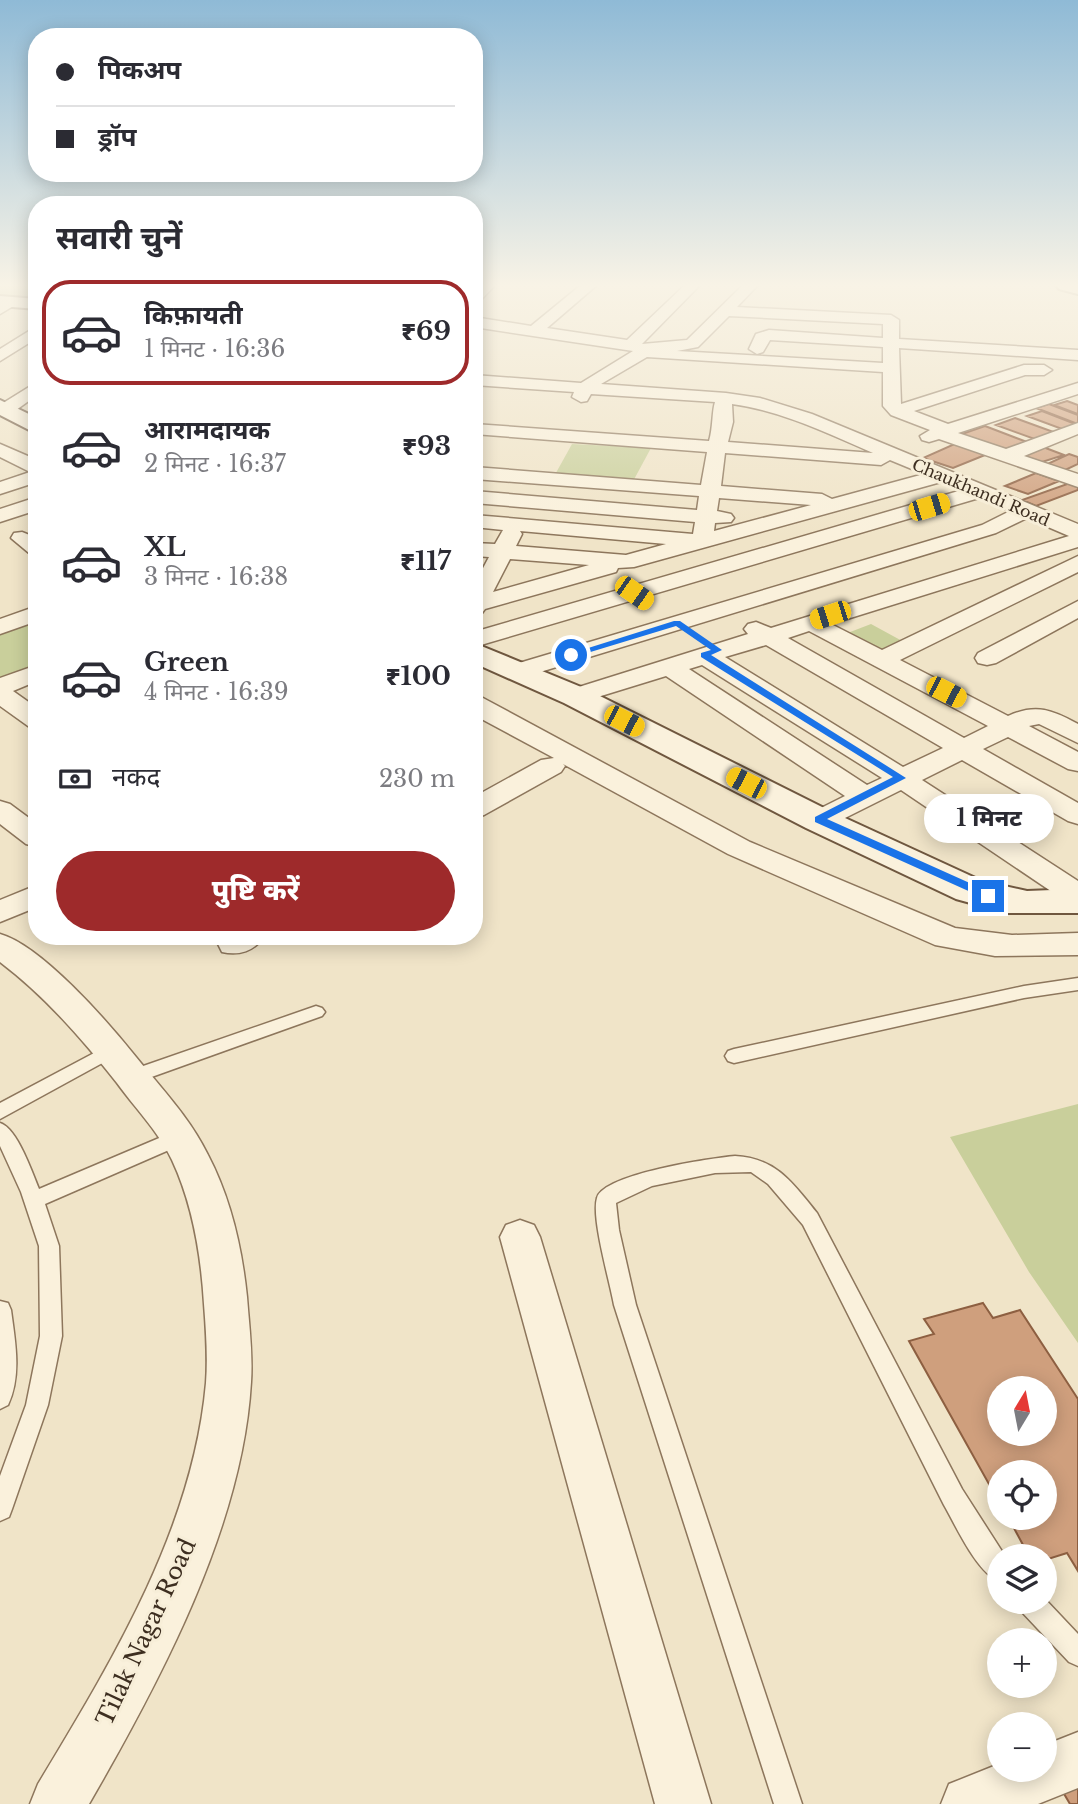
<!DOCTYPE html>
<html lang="hi">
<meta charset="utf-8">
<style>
:root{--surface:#fff;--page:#f2f2f3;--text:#2b2b33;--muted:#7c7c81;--line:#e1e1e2;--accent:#9e2a2b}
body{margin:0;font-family:"Libre Baskerville","Noto Sans Devanagari",serif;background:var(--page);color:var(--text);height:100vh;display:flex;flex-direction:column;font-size:26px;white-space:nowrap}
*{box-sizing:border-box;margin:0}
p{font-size:23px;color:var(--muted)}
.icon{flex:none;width:38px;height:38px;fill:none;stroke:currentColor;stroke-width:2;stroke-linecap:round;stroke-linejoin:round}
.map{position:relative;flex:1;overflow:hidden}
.side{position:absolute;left:28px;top:196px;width:455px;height:749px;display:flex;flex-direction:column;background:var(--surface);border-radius:28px;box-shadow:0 4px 18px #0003}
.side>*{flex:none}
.guide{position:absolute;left:28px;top:28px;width:455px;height:154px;border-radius:28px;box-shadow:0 4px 18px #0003;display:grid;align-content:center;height:154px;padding:0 28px;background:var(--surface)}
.needle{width:46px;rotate:10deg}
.controls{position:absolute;left:987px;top:1376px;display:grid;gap:14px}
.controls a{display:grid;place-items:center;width:70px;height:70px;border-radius:50%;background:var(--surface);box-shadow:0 4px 18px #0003;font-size:35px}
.end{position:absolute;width:32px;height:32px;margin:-16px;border:9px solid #1a73e8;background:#fff;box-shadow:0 0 0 4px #fff}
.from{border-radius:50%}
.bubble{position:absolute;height:49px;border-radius:24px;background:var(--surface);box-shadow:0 4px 18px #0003;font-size:23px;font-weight:800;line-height:49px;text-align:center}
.car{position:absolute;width:21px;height:42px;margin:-21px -10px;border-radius:9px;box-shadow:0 0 5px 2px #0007;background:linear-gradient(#f5c518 24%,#345 0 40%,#f5c518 0 76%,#345 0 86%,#f5c518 0)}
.guide b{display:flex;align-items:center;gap:24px;height:66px;font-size:26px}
.guide b+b{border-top:2px solid var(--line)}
.guide i{width:18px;height:18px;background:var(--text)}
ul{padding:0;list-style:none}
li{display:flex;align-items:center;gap:21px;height:105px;margin:0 14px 10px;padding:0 14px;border:4px solid transparent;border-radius:28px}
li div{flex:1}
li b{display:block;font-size:26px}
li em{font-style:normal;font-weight:800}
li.on{border-color:var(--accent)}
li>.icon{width:63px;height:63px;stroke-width:1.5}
h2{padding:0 28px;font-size:32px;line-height:84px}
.pay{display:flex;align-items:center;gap:18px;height:77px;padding:0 28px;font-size:26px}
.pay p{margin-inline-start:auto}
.cta{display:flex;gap:14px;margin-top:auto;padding:14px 28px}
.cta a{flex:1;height:80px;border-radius:42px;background:var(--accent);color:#fff;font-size:28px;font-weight:800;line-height:80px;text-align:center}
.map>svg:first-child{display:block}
.green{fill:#c9cf9b}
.building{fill:#cf9f7d;stroke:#8d5f41;stroke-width:2;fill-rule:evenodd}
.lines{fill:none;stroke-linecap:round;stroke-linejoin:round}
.lane-casing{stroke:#8d765c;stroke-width:3}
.street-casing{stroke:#8d765c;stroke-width:3}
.secondary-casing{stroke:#6f573f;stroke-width:4}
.lane{fill:#faf1dc;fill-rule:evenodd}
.street{fill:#faf1dc;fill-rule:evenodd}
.secondary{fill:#faf1dc;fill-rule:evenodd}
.route{fill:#1a73e8}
.labels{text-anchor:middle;stroke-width:6;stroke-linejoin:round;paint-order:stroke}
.far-street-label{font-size:16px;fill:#3d2e20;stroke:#f7eed8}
.near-street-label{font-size:23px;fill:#3d2e20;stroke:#f7eed8}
</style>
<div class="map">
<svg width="1078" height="1804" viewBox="0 0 1078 1804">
<rect width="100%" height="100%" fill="#f0e4c8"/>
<path class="green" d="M0,285h37v15l-37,-2z
M572,444l79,4 -20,37 -79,-5z
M37,618v50l-37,14v-51z
M871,624l44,24 -24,11 -46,-25z
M1078,1104v239l-49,-71 -79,-135z"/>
<path class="building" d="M1067,401l11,4v9l-24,-9z
M1049,404l29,11v9l-42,-16z
M1042,411l36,14 -16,4 -35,-13z
M1015,418l44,16 -19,7 -44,-16z
M985,426l42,16 -26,9 -42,-16z
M959,442l31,11 -37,15 -30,-10z
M1043,447l21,8 -25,8 -20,-8z
M1069,454l9,3v7l-17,8 -18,-6z
M1036,473l23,8 -31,13 -23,-8z
M1070,483l8,3v4l-42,16 -14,-6z
M983,1303l10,15 27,-8 58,89v172l-11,-18 -22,7v-4h-16l-21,-39h37v-45h-46v30l-90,-161 25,-7 -10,-15zM999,1388h46v45h-46z
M1078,1780v24h-8l-10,-17z"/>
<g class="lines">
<g class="lane-casing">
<path id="lane" d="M1078,978v12l-54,8 -290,65 -6,-2 -3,-5 3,-5 6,-2 290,-63z
M316,1006l6,2 3,4 -3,4 -190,68 -6,-2 -3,-5 3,-5z
M111,1044l6,1 3,5 -3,5 -117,64v-16z
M0,1123c17,5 32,49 39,66l132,-56 7,-2 7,2 3,5 -3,5 -140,61 14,42 3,90 -14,69 -36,104 -3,8 -9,4v-45l26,-71 14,-69 -1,-90 -18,-54 -21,-46z
M735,1156c41,2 58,27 82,57l145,276 43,67h-6v25c-22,-8 -43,-55 -55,-76l-141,-280 -35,-41 -17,-12 -36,1 -63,13 -36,17 3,27 17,75 166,499h-28l-160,-499c-4,-23 -23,-87 -17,-107 6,-24 115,-40 138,-42z
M0,1301l8,2 3,7c4,31 11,65 -3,95l-8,4z
M1045,1599l33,35v32l-9,-4 -49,-52 -4,-9h29z"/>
</g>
<g class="street-casing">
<path id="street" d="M480,285h15l-16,17 -5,1v-12z
M581,285h16l-50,43 80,12 58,-55h15l-58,59 45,-4 56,-55h15l-21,22 154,8 8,5v19l179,11v10l-179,-12 2,56 123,-39h20l8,5 -8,5h-19l-111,36 34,13 130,-41v11l-120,39 48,16 72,-26v11l-54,22 54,18v13l-139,-48 -10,3 -7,-2 -2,-4 10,-6 -39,-15 -8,-9v-34l-236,-15 -46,27 125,9 34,5 52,16 266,110v23l-247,77 51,26 196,-94v16l-178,88 108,56c28,-13 45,-6 70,8v19l-39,-19 -10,2 49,26v19l-10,-2 -60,-32 -25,12 95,54v21l-10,-3 -106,-61 -40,20 156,101v24l-11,-3 -166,-112 -72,36 -10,3 -10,-3 -5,-6 5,-6 36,-18 -179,-120 -91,28 -9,-3 -4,-5 4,-5 182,-57 -4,-5 4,-5 8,-2 15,6 298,-92 -42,-18 -31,15 -469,143 -9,3 -9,-3 -4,-5 4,-5 473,-141 28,-14 -31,-13 -505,149v-15l488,-142 -21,-8 -307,85 -16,1 -2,4 -131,37 -3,4 -8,2v-30l15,-28 -15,-1v-13l21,1 8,-14 -29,-3v-12l219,19 2,-12 -221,-19v-12l223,19 2,-14 -225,-17v-12l227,18 6,-33 -233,-18v-10l235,17c4,-13 3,-30 6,-39l-124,-8 -4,7 -6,1 -9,-5 2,-5 -100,-7v-10l107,8 52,-32 -159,-24v-10l57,9zM729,316l154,8v14l-114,-8 -13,4 -7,15 8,5 6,-2 7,-12 113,7v16l-206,-12 21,-4zM732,404c50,7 95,29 141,49l-145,-11 5,-20zM725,453l156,12 9,-5 34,14 -92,25 -10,-5 -101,-8zM719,498l92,7 -97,26 1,-8 16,-1 3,-4 -3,-4 -14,-3zM520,531l146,13 -40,11 -110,-9 6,-12zM510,559l79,6 -96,27zM809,631l179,95 -24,12 -176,-100zM766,645l177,103 -40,19 -178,-110zM702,665l180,113 -15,7 -178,-116z
M13,298l5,1 2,3 -20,12v-10z
M37,326v12l-37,23v-12z
M37,382v13l-25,18h-12v-8z
M0,444l37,16v22l-37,12v-12l30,-10 -30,-15z
M37,497v13l-37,12v-13z
M22,532l15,6v16l-8,-1 -18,-15 3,-5z
M1078,601v17l-82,45 -9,2 -9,-2 -3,-5 3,-5z
M37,606v15l-37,13v-15z
M37,665v16l-24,10 24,17v20l-9,-2 -28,-20v-28z
M474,696l9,2 267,144 205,86 57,7 66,-2v22l-83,1 -60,-11 -207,-91 -165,-90 2,2 -4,6 -77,43 -10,3v-21l67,-37 13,-2 -80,-43z
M0,801l10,3 27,20v23l-11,-3 -26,-20z
M37,885v22l-37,15v-22z
M0,934c42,12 108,88 136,123 26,32 54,61 72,98 23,44 34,93 39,142 2,28 6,57 4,85 -8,144 -91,299 -162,422h-59l8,-20c74,-123 155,-255 168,-401 2,-26 0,-53 -2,-79 -3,-49 -11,-99 -32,-144 -13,-28 -37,-52 -55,-77 -35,-44 -72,-87 -117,-121z
M223,936h41c-9,15 -25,20 -42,16l-4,-8z
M520,1220l14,5 6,12 171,567h-56l-155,-567 6,-12z
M1078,1732v56l-40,16h-97l8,-20 50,-20v5h46v-24z"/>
</g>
<g class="secondary-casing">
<path id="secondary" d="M1056,285h22v9l-19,-5z
M0,296l37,3v10l-37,-3z
M0,400l37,18v16l-37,-19z
M474,643l112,46 246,123 150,69 45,10 51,-2v24h-71l-51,-14 -150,-71 -242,-125 -90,-40z"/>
</g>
<use href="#lane" class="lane"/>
<use href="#street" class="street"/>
<use href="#secondary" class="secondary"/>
</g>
<linearGradient id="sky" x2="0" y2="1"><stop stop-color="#8fbad6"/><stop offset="0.53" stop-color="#f8f3e6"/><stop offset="1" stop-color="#f8f3e6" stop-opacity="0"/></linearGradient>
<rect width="1078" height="538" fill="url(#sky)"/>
<path class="route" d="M674,621h6l42,29 -11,5 195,123 -79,41 165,74v5h-8l-169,-76v-5l78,-40 -192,-120v-4l10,-3 -35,-24 -102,31 -8,-2z"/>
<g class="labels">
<g class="far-street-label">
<text transform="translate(981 492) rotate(23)" y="6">Chaukhandi Road</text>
</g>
<g class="near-street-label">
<text transform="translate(146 1632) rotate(-65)" y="8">Tilak Nagar Road</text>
</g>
</g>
</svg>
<div class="controls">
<a><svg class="needle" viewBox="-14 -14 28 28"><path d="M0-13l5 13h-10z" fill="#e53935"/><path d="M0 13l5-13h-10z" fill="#7c7c81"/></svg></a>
<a><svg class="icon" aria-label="locate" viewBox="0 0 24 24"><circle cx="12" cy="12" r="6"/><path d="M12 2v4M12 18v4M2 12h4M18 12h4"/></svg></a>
<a><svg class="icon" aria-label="layers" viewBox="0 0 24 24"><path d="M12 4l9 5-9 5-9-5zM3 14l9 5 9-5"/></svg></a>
<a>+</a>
<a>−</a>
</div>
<i class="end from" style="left:571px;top:655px"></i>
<i class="end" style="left:988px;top:896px"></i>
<div class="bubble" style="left:924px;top:794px;width:130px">1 मिनट</div>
<i class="car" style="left:929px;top:507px;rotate:73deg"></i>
<i class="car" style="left:634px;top:593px;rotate:125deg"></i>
<i class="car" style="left:830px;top:615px;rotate:252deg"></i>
<i class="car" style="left:946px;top:692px;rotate:117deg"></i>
<i class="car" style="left:624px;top:721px;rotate:117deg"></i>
<i class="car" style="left:746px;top:783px;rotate:297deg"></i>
<div class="guide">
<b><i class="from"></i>पिकअप</b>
<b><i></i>ड्रॉप</b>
</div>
<section class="side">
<h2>सवारी चुनें</h2>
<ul>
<li class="on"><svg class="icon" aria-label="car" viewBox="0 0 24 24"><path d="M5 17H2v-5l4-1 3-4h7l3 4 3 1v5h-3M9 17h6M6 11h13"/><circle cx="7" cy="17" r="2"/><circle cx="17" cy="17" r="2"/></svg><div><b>किफ़ायती</b><p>1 मिनट · 16:36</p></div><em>₹69</em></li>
<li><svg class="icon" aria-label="car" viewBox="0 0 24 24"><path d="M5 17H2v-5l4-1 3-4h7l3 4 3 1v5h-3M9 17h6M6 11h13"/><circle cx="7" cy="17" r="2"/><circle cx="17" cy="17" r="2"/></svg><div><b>आरामदायक</b><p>2 मिनट · 16:37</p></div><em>₹93</em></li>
<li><svg class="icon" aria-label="car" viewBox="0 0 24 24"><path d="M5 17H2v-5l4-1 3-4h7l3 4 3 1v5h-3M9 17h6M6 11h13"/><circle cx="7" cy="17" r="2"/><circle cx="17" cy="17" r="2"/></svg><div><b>XL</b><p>3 मिनट · 16:38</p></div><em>₹117</em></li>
<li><svg class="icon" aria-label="car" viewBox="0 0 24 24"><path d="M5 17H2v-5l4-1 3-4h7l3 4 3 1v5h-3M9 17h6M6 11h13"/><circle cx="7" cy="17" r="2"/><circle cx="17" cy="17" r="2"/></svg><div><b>Green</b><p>4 मिनट · 16:39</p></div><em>₹100</em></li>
</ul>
<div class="pay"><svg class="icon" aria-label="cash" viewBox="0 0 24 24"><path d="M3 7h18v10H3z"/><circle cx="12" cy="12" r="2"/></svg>नकद<p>230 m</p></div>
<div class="cta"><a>पुष्टि करें</a></div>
</section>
</div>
